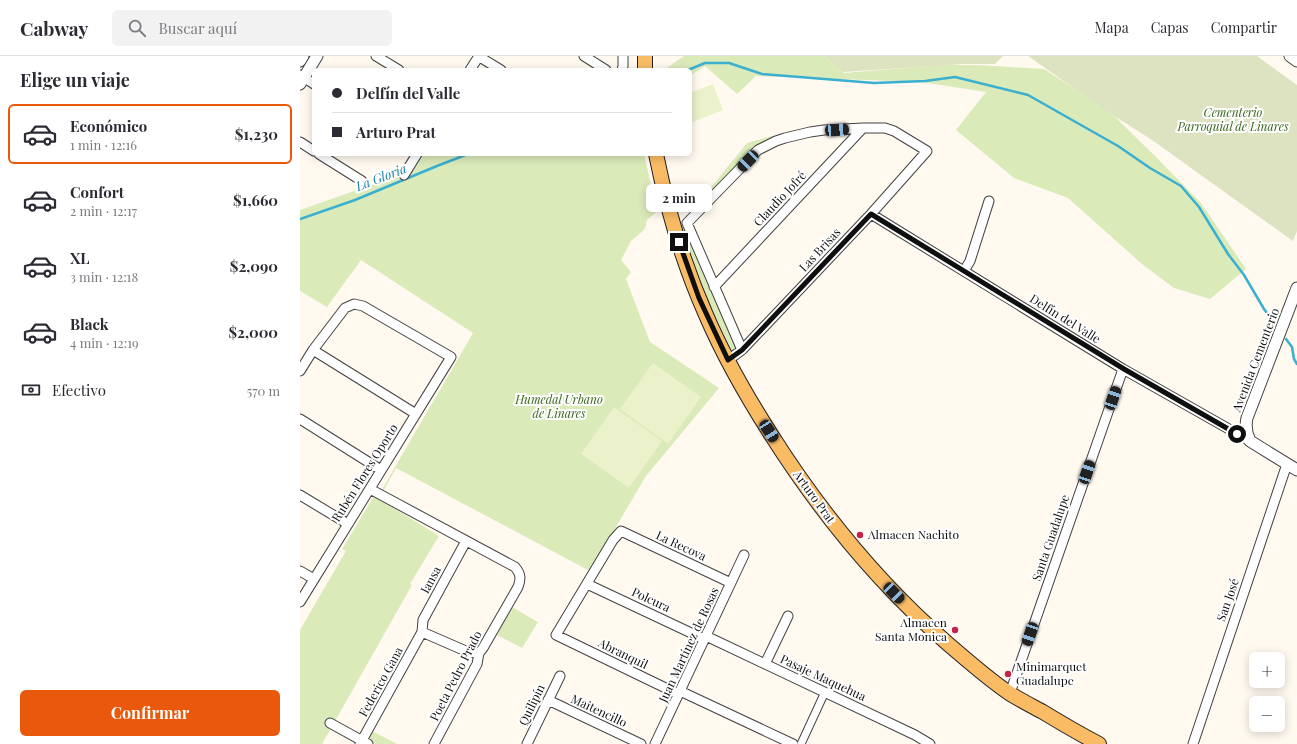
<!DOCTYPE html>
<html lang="es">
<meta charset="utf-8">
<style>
:root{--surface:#fff;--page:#f2f2f3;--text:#2b2b33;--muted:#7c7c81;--line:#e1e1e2;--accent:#ea580c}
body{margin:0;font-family:"Playfair Display",serif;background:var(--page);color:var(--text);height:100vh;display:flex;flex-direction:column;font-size:15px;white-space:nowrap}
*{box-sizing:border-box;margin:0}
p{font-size:13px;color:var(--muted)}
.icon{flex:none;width:22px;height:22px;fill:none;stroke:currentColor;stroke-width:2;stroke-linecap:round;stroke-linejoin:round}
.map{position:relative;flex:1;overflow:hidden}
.details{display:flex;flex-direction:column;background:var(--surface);width:300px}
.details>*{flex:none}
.banner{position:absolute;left:12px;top:12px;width:380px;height:88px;border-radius:6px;box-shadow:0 2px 10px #0003;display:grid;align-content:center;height:88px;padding:0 20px;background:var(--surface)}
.controls{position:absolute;left:949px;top:596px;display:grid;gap:8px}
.controls a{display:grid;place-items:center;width:36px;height:36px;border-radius:6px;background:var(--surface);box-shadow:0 2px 10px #0003;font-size:20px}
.end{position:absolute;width:18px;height:18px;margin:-9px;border:5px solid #0f0f0f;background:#fff;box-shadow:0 0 0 2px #fff}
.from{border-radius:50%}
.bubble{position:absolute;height:28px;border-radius:6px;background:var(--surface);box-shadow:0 2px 10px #0003;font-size:13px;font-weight:700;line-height:28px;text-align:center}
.car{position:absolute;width:12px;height:24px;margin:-12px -6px;border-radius:5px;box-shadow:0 0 3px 1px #0007;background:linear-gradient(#222 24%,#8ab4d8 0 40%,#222 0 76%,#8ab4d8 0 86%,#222 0)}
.banner b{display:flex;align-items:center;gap:14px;height:38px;font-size:15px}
.banner b+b{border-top:1px solid var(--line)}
.banner i{width:10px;height:10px;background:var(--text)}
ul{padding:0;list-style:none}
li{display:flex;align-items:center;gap:12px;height:60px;margin:0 8px 6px;padding:0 12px;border:2px solid transparent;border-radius:6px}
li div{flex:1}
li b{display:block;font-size:15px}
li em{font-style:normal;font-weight:700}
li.selected{border-color:var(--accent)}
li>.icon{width:36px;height:36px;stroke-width:1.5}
h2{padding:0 20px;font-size:18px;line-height:48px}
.pay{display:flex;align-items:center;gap:10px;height:44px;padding:0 20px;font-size:15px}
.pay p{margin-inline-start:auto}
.action{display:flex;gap:8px;margin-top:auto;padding:8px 20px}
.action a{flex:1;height:46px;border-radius:6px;background:var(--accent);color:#fff;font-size:16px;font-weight:700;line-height:46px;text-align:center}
header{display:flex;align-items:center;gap:24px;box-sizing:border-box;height:56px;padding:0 20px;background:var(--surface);border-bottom:1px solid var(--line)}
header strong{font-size:19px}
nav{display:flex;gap:22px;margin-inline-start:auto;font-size:14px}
.search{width:280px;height:36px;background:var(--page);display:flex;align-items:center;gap:10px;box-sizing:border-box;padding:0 14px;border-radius:6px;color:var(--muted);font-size:15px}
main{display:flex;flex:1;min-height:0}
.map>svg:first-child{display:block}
.green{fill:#dbeab9}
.cemetery{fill:#dde2c0}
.pitch{fill:#ebf1cb}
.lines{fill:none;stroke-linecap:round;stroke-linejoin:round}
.stream{stroke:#3aafd0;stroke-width:2.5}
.pedestrian-casing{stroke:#424242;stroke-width:9}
.minor-casing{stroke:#424242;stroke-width:11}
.tertiary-casing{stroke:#424242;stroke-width:13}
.primary-casing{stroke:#202020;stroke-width:16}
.pedestrian{stroke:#fff;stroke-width:7}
.minor{stroke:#fff;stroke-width:9}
.tertiary{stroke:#fff;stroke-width:11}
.primary{stroke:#fabb65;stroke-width:14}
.route{stroke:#0f0f0f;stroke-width:5}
.poi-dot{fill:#c22447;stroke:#fff;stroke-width:1.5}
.labels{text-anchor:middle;stroke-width:4;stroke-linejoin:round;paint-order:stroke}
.park-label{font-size:12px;font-style:italic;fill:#3a681d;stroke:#fff}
.street-label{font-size:12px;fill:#0f0f0f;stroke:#fff}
.poi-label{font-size:12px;fill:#0f0f0f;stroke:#fff;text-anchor:start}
.water-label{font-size:13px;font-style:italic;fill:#157fa3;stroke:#fff}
</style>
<header>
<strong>Cabway</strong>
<div class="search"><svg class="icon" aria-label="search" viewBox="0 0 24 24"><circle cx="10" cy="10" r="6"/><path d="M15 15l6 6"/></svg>Buscar aquí</div>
<nav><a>Mapa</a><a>Capas</a><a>Compartir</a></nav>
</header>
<main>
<section class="details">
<h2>Elige un viaje</h2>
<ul>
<li class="selected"><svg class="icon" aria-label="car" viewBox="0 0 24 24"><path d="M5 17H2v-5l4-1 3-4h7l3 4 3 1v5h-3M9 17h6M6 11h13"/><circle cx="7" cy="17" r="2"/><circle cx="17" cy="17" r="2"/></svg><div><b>Económico</b><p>1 min · 12:16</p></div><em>$1,230</em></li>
<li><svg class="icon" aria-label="car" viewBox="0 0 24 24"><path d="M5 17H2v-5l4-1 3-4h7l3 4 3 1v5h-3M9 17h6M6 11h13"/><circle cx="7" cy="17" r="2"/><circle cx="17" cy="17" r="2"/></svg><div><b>Confort</b><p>2 min · 12:17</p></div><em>$1,660</em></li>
<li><svg class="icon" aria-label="car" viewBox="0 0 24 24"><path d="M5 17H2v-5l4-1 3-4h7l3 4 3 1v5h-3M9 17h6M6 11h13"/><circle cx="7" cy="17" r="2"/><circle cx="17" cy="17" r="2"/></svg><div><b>XL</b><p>3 min · 12:18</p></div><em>$2,090</em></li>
<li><svg class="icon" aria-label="car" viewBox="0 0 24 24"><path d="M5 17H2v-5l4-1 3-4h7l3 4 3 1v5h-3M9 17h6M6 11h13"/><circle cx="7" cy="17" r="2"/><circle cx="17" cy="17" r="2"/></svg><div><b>Black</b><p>4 min · 12:19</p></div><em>$2,000</em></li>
</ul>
<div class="pay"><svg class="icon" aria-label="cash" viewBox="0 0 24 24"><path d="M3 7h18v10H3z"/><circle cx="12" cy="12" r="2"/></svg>Efectivo<p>570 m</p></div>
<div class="action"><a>Confirmar</a></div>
</section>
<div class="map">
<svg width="997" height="688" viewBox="0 0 997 688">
<rect width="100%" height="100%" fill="#fff9f0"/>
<path class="green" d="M384,0h140l20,17 98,-8h37l65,4 64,41 47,46 46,47 45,66 -36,30 -36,-11 -32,-24 -74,-66 -54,-20 -58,-48 30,-38 -65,-10 -165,-6 -19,18 -32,-28 -15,10v-6h-26z
M506,74l-51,19 -66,65 58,-71 29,-8z
M124,98h220l13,57 -10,9 -2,9 -14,12 -10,19 10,12 -5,7 24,63 69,46 -73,88 -56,95 -194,-103 -17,31 60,37 -29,48 2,1 -90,159h-22v-114l46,-79 -4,-2 32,-53 3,2 96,-165 -112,-73 -34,47 -27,-16v-81l114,-40z
M381,173h4l52,119 -5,3 -33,-67z
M212,551l26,15 -16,26 -25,-13z
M72,675l25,13h-21l-8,-4z"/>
<path class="cemetery" d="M524,0h179l-8,8h-32l-120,8z
M728,0h229l40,29v146l-4,10 -141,-101 -41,-26z"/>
<path class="pitch" d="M413,28l10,26 -33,13v-30z
M353,307l48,34 -33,47 -48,-35z
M314,351l48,34 -33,47 -48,-34z"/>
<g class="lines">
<path class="stream" d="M388,14l17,-7h24l33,11 112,9 51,-2 30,-4 73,18 90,51 32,22 31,18 18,21 29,47 16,21 20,34 11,15
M0,163l55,-19 82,-34 31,-12
M986,283l6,8 2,12 3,5"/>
<g class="pedestrian-casing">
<path id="pedestrian" d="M501,688l24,-52"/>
</g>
<g class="minor-casing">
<path id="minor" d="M76,0l23,14
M178,0l23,14
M284,0l22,14
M170,14l9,-14
M322,14l1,-4v-10
M0,19l14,9
M0,86l14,9
M19,98l43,27
M104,119l13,-21
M571,158l252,155 127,72
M664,215l6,-10 19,-60
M414,231l149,-159
M13,294l103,64
M428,304l14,-10 129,-136 56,-63 -33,-20 -9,-3h-22l-39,2 -14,2 -25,6 -9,3 -18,9 -71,73 55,127
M0,315l13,-21 32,-42 9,-4 9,2 88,51 -151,245
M0,363l81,51
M70,433l145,78c6,7 6,12 3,20l-35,61 -4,5 -2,11 -43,80
M0,439l48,29
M0,515l14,8
M287,528l117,55
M122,576l46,20 11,1
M406,580l209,99 15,9
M465,608l23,-48
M380,635l113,53
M710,637l113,-324
M378,638l-122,-59 57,-95 8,-9 110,52
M248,644l93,44
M30,667l38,21
M60,688l62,-112 1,-12 43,-79
M227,688l33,-68
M355,688l89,-189
M893,688l94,-280"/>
</g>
<g class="tertiary-casing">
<path id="tertiary" d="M990,0l7,5
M0,5l3,-5
M0,28l17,-28
M997,232l-50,130c-2,9 -1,15 3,23l47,29"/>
</g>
<g class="primary-casing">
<path id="primary" d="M345,0v14
M356,98c11,55 27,109 50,161 18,42 41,82 66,121 49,77 106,147 175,207 20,17 40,35 62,50 11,7 23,13 34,19 18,11 37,22 56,32"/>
</g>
<use href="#pedestrian" class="pedestrian"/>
<use href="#minor" class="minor"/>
<use href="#tertiary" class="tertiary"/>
<use href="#primary" class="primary"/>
</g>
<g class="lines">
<path class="route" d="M379,186l20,56 29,62 14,-10 129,-136 253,155 113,65"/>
</g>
<g class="poi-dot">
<circle cx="560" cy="479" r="4"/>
<circle cx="655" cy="574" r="4"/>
<circle cx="708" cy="618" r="4"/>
</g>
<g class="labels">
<g class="park-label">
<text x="933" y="61">Cementerio<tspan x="933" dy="14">Parroquial de Linares</tspan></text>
<text x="259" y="348">Humedal Urbano<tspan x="259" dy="14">de Linares</tspan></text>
</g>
<g class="street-label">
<text transform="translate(480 143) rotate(-47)" y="4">Claudio Jofré</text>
<text transform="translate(520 194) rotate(-47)" y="4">Las Brisas</text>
<text transform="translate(765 263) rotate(32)" y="4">Delfín del Valle</text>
<text transform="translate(956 304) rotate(-69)" y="4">Avenida Cementerio</text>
<text transform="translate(65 417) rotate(-58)" y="4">Rubén Flores Oporto</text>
<text transform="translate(514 441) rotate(54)" y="4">Arturo Prat</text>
<text transform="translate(751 482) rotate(-71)" y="4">Santa Guadalupe</text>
<text transform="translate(381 490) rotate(25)" y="4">La Recova</text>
<text transform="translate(131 524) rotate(-62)" y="4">Iansa</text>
<text transform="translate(351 544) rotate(25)" y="4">Polcura</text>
<text transform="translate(928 544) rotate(-71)" y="4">San José</text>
<text transform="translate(389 589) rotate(-65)" y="4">Juan Martínez de Rosas</text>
<text transform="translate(323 598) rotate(26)" y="4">Abranquil</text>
<text transform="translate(156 620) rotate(-63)" y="4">Poeta Pedro Prado</text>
<text transform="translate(523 622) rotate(25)" y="4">Pasaje Maquehua</text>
<text transform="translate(81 626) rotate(-61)" y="4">Federico Gana</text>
<text transform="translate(232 649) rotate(-64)" y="4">Quilipín</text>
<text transform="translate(299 655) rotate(25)" y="4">Maitencillo</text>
</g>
<g class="poi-label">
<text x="568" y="483">Almacen Nachito</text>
<text x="647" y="571" text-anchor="end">Almacen<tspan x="647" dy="14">Santa Monica</tspan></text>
<text x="716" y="615">Minimarquet<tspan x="716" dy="14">Guadalupe</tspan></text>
</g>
<g class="water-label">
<text transform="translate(81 121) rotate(-21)" y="5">La Gloria</text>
</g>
</g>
</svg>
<div class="controls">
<a>+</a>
<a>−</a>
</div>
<i class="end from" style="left:937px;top:378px"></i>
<i class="end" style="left:379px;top:186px"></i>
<div class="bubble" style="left:346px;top:128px;width:66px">2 min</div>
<i class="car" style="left:537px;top:74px;rotate:86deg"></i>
<i class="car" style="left:448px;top:105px;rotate:224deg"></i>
<i class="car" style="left:813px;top:342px;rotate:19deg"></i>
<i class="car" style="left:469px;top:375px;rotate:147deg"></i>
<i class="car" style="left:787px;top:416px;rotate:19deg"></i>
<i class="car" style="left:594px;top:537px;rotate:135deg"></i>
<i class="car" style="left:730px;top:578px;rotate:199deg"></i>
<div class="banner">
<b><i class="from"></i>Delfín del Valle</b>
<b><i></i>Arturo Prat</b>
</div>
</div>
</main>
